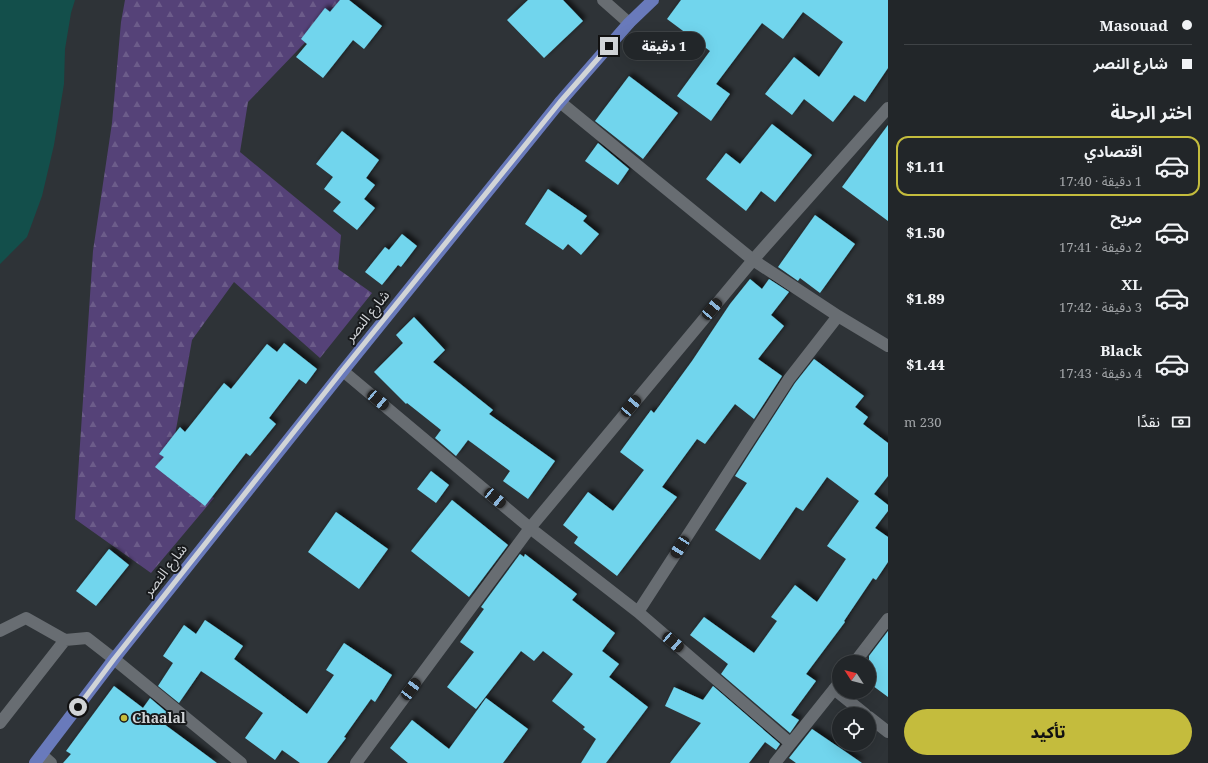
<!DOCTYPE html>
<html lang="ar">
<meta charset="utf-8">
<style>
:root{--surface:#222629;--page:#2e3235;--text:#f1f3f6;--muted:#a2a5a8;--line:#3f4346;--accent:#c4bc3d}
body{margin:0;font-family:"Noto Serif","Noto Sans Arabic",serif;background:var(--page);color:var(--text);direction:rtl;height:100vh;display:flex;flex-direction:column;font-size:15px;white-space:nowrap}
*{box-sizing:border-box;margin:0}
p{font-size:13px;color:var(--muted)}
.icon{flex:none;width:22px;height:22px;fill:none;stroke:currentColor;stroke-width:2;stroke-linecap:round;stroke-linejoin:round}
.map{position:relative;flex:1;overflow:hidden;direction:ltr}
.sheet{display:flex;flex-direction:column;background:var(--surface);width:320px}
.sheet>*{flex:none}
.guide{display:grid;align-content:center;height:88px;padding:0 16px;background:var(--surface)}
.needle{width:26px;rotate:306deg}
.controls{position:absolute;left:832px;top:655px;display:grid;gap:8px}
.controls a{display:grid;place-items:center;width:44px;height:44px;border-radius:50%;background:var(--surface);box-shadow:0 4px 16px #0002,0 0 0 1px var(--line);font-size:20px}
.end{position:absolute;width:18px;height:18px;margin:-9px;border:5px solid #d1d4d7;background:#111;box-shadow:0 0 0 2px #111}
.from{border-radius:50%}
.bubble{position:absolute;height:28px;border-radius:14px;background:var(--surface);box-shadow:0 4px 16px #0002,0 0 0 1px var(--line);font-size:13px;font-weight:800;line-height:28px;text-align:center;direction:rtl}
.car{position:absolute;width:12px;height:24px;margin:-12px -6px;border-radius:5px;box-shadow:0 0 3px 1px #0007;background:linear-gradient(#222 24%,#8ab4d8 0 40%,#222 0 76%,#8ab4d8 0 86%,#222 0)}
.guide b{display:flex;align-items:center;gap:14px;height:38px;font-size:15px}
.guide b+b{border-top:1px solid var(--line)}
.guide i{width:10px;height:10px;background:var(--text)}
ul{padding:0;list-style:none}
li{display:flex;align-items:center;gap:12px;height:60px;margin:0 8px 6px;padding:0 8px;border:2px solid transparent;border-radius:12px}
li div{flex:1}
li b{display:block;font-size:15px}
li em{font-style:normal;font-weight:800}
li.active{border-color:var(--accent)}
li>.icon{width:36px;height:36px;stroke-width:1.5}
h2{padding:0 16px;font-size:18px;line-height:48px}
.pay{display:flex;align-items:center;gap:10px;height:44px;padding:0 16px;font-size:15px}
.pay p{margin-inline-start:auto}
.button{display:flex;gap:8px;margin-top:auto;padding:8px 16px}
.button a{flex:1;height:46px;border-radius:24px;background:var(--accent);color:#111;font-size:16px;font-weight:800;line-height:46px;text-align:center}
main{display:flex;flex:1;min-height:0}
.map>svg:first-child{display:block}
.forest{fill:url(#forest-firs)}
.water{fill:#134f4b}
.building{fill:#71d5ed;filter:url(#shadow)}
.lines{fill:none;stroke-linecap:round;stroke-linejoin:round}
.lane{stroke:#686d72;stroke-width:12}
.street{stroke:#686d72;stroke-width:12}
.secondary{stroke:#686d72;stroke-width:12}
.primary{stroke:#697abb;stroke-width:12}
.route{stroke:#d1d4d7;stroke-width:5}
.poi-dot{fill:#c4bc3d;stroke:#181a1c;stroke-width:1.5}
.labels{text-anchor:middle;stroke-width:4;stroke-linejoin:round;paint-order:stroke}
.street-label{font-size:14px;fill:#d1d4d7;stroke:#181a1c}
.poi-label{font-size:14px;font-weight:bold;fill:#d1d4d7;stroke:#181a1c;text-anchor:start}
</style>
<main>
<section class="sheet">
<div class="guide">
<b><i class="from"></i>Masouad</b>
<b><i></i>شارع النصر</b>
</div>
<h2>اختر الرحلة</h2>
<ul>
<li class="active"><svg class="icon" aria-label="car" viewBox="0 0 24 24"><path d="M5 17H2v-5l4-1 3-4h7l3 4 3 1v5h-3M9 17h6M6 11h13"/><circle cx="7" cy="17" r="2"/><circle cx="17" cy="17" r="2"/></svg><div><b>اقتصادي</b><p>1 دقيقة · 17:40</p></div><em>$1.11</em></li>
<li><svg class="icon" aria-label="car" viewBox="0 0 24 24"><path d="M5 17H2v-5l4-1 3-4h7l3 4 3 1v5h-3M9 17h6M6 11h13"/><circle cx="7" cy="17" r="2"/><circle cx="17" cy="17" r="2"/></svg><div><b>مريح</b><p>2 دقيقة · 17:41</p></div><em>$1.50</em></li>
<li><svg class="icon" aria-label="car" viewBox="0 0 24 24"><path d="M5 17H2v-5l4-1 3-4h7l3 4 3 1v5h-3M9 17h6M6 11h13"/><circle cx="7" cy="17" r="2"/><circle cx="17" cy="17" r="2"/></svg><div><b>XL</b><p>3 دقيقة · 17:42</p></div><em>$1.89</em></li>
<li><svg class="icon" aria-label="car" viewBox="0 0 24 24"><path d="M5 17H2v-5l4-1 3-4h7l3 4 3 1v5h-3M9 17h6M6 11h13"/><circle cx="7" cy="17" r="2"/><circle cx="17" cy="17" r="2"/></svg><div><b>Black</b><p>4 دقيقة · 17:43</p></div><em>$1.44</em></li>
</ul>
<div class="pay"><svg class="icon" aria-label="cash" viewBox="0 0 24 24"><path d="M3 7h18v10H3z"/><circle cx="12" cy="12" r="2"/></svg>نقدًا<p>230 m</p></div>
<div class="button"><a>تأكيد</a></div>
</section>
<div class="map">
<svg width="888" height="763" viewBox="0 0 888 763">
<defs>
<pattern id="forest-firs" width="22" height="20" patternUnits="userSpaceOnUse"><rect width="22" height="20" fill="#554278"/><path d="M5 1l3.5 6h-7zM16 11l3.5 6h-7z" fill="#6c5c8a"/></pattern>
<filter id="shadow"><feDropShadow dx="3.5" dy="-3.5" stdDeviation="2" flood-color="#0009"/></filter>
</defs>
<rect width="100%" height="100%" fill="#2e3337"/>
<path class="forest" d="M125,0h221l-98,102 -8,50 101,83 -3,34 34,24 -52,65 -86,-76 -42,58 -22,123 44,35 -63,75 -76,-54 18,-268 19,-128 9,-101z"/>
<path class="water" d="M0,0h75l-4,13 -6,36 -1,35 -10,61 -12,51 -15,41 -27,27z"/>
<path class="building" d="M340,0h9l33,26 -18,23 -11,-9 -30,38 -27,-21 11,-13 -6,-5 24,-31 5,4z
M528,0h35l20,21 -39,37 -37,-38z
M681,0h207v68l-23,34 -11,-7 -21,27 -29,-23 -12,16 -27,-21 29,-37 25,20 24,-35 -40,-30 -20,27 -21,-16 -46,61 14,10 -19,27 -34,-25 33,-45 -43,-32z
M629,76l49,37 -35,46 -48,-38z
M772,124l40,31 -37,47 -14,-11 -15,20 -40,-32 20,-26 14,11z
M888,125v96l-46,-34z
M342,131l37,29 -13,18 9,7 -11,14 11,9 -18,22 -24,-19 8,-9 -17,-13 9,-12 -17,-13z
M598,143l31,26 -11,16 -33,-24z
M548,189l39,27 -4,5 16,13 -18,21 -13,-11 -5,6 -38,-26z
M815,215l40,29 -35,49 -20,-15 -2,3 -20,-14z
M402,234l15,12 -16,21 -3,-2 -16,20 -17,-13 20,-25 4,3z
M750,279l12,10 7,-10 20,13 -18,23 13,11 -26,33 24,17 -28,43 -19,-15 -30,40 -8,-5 -35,48 15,10 -60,79 -43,-33 4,-6 -15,-12 25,-33 25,19 31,-41 -24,-18 31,-42 3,3 38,-52 38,-57z
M414,317l31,33 -12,12 60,48 -4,4 66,47 -27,38 -25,-18 7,-10 -42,-31 -12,16 -21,-18 6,-8 -34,-27 -1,1 -32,-32 29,-29 -7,-8z
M284,343l33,26 -11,15 -7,-5 -30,39 7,6 -26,32 -4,-3 -41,53 -50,-39 9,-10 -5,-3 21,-27 5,5 39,-49 7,6 36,-45 10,8z
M814,359l50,37 -9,11 13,10 -5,7 25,19v33l-14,18 14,11v6l-13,17 13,9v25l-12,18 -3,-2 -29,43 1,1 -39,52 10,7 -25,34 8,5 -9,13 -69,-59 7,-10 -38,-29 14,-18 50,36 23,-32 -6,-4 24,-32 22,17 29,-43 -19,-13 32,-45 -32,-24 -24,34 -7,-4 -36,53 -45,-30 32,-47 -12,-7 60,-93z
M431,471l18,14 -13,18 -19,-14z
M452,500l56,45 -39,52 -58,-46z
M336,512l52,37 -29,40 -51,-37z
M109,549l20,16 -33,41 -20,-15z
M520,554l4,3 1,-3 52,40 -5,6 43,33 -13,18 17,13 -10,13 39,30 -42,56h-25l15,-24 -13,-10 2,-2 -33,-26 21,-27 -30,-23 -9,10 -13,-10 -45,58 -29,-22 27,-35 -14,-10 24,-33 -3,-2z
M205,620l38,26 -9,13 73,55 27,-39 -8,-5 18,-27 48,32 -17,27 -4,-3 -27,38 2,1 -19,25h-27l-18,-13 -7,10 -30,-22 18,-25 -62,-42 -22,32 -21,-17 15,-23 -10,-7 21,-31 12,9z
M888,631v66l-19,-14v-27z
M114,686l29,22 7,-10 20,17 -6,9 53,39h-154l8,-9 -5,-3z
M713,686l67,58 -4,6 -11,-8 -16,21h-79l31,-40 -36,-17 9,-19 29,13z
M486,698l42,31 -25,34h-95l-18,-15 22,-28 37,29z
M812,729l50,34h-66l-7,-5z"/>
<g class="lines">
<path class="lane" d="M0,631l26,-13 39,22
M0,723l65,-83 22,-2 27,21"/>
<path class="street" d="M603,0l26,23
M560,102l193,158 85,56 50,30
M343,371l187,157 108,84 152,131
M638,612l151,-233 49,-63
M114,659l127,104
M855,662l33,-43
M834,689l31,25
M869,717l19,15
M356,763l174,-235 223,-268 135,-152
M775,763l64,-80"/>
<path class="secondary" d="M42,755l9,8"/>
<path class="primary" d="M35,763l79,-104 229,-288 217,-269 69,-79 24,-23"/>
</g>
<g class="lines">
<path class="route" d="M78,707l36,-48 228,-288 218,-269 49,-56"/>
</g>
<circle class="poi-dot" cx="124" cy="718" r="4"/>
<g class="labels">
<g class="street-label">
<text transform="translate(367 316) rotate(-51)" y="5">شارع النصر</text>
<text transform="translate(165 570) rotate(-52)" y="5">شارع النصر</text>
</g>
<g class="poi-label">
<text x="132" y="723">Chaalal</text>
</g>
</g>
</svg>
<div class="controls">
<a><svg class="needle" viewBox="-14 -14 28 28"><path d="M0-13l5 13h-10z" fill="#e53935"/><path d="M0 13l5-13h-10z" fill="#a2a5a8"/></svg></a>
<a><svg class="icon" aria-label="locate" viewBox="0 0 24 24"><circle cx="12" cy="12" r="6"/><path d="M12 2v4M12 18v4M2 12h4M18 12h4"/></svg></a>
</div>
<i class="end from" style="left:78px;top:707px"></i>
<i class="end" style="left:609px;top:46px"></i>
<div class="bubble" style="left:623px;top:32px;width:82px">1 دقيقة</div>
<i class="car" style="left:712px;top:309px;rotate:40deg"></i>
<i class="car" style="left:378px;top:400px;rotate:130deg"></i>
<i class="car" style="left:631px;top:406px;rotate:40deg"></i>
<i class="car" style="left:495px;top:498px;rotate:130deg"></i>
<i class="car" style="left:680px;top:547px;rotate:213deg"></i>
<i class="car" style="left:673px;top:642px;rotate:131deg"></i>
<i class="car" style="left:411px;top:689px;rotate:37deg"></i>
</div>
</main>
